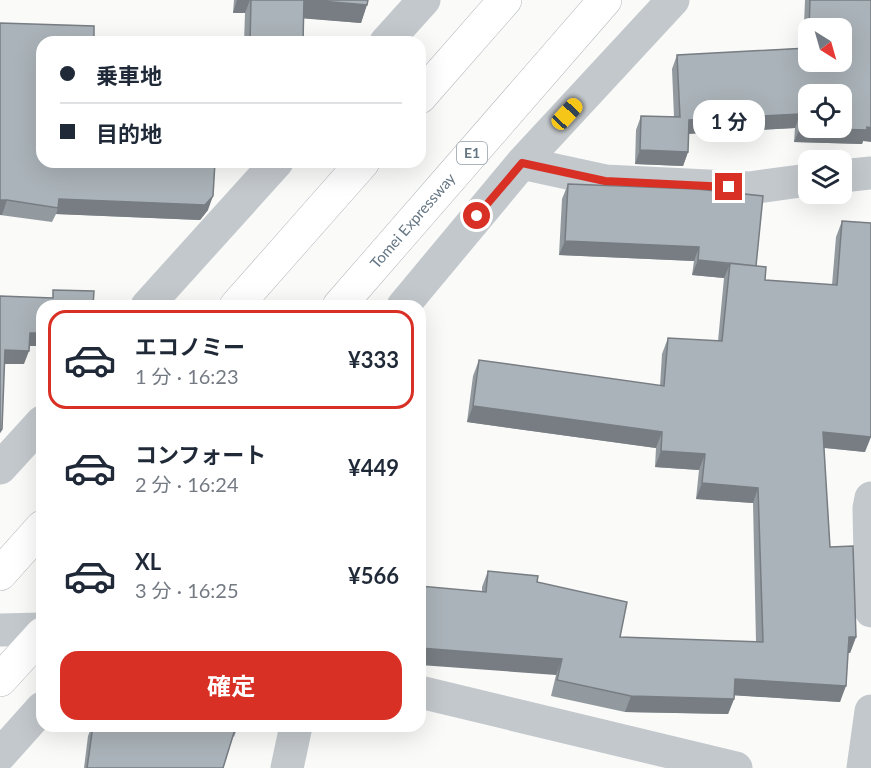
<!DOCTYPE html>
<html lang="ja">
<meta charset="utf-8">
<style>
:root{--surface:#fff;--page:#f6f6f7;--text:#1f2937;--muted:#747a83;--line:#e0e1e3;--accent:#d93025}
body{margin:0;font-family:Lato,"Noto Sans JP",sans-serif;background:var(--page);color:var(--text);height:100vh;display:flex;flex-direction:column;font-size:22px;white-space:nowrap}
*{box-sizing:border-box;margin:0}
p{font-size:20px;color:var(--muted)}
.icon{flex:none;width:33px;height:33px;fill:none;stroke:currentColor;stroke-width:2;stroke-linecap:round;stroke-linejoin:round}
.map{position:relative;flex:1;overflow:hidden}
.side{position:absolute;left:36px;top:300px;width:390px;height:432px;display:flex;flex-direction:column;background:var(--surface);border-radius:18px;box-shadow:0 6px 24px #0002}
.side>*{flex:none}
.hud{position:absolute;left:36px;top:36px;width:390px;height:132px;border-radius:18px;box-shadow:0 6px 24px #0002;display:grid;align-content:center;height:132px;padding:0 24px;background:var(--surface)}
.needle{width:39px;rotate:143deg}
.buttons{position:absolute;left:798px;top:18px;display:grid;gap:12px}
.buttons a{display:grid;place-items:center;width:54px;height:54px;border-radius:12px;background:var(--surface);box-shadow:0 6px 24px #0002;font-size:30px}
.end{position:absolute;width:27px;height:27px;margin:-14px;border:8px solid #d93025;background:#fff;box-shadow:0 0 0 3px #fff}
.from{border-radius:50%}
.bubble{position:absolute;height:42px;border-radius:18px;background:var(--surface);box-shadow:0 6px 24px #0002;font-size:20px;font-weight:700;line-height:42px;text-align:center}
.car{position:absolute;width:18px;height:36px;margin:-18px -9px;border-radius:8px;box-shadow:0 0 4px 2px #0007;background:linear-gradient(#f5c518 24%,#345 0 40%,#f5c518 0 76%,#345 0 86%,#f5c518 0)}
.hud b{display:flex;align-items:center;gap:21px;height:57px;font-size:22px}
.hud b+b{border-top:2px solid var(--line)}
.hud i{width:15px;height:15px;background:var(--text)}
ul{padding:10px 0 0;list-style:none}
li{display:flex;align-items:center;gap:18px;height:99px;margin:0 12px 9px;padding:0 12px;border:3px solid transparent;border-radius:18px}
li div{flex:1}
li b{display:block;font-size:22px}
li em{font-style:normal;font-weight:700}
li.current{border-color:var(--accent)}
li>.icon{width:54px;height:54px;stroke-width:1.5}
.action{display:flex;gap:12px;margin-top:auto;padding:12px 24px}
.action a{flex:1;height:69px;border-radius:18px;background:var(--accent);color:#fff;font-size:24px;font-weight:700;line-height:69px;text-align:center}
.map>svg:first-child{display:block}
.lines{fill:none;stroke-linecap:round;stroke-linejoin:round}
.highway-casing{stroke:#b4b9bd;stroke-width:34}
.minor{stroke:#c3c8cc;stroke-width:33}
.highway{stroke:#fff;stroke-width:33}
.wall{fill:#929a9f}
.shaded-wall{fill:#777d82}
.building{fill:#aab3b9;stroke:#777d82;stroke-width:1.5;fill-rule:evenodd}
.route{stroke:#d93025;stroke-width:8}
.labels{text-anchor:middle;stroke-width:6;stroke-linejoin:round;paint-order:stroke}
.shield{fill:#fff;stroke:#939fa8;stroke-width:1.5}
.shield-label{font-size:14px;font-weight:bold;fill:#657683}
.street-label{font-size:15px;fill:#657683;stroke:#fff}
</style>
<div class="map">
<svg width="871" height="768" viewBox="0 0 871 768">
<rect width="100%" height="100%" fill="#fafaf8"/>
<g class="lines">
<g class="highway-casing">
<path id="highway" d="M420,97l85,-97
M236,306l127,-144
M339,306l266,-306
M0,574l42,-47
M0,680l42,-46"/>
</g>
<path class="minor" d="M386,42l38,-42
M522,163l83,18 144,7 59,-8
M842,176l29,-3
M147,306l130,-144
M403,306l119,-143 151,-163
M0,468l42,-46
M871,498l-2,10 2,103
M0,630l42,-1
M420,692l316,76
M0,755l42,-47
M287,768l9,-42
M863,768l8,-57"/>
<use href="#highway" class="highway"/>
</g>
<path class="wall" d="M234,0h134l-7,23 -57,-5 -1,24h-59l1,-29h-12z
M805,0h66l-8,141 -1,3 -68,-2 1,-14 -107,6v18l-5,14 -48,-2 1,-34 5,-14 33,1 -2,-48 5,-14 126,-7z
M0,23l42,139 166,48 -8,10 -144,-6 -4,8 -52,-7z
M568,184l188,82 9,14 67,5 4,-48 6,-16 23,231 -41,-4 6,99 26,90 -6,16h-2l-8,49 -106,-7v4l-6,15 -103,-2 -74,-16 5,-21 -131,-88 57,5v-5l6,-16 49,11 83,55 136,5 -3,-139 -57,-4 3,-29 -44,-3 1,-19 -189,-26 6,-46 6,-16 181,26 2,-32 6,-16 50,3 6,-63 -32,-3 2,-14 -135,-6 3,-56z
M92,726h146l-4,11 -1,-1 -10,32h-139l4,-32z"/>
<path class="shaded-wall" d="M237,0h13l-5,13h-12z
M304,0h6l57,5 -6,18 -63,-5z
M800,114l-5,14 -111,6 5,-14z
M867,127l4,1v14l-8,-1 -1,3 -68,-2 6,-14z
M640,150l48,2 -5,14 -48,-2z
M213,196l-5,14 -8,10 -144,-6 2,-6 1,-9z
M0,200h7l-5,15h-2z
M565,241l134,6 -5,14 -135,-6z
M698,260l32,4 -6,14 -32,-3z
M30,333h12v13h-17z
M5,350l24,1 -5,13h-24z
M473,406l189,26 -6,16 -189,-26z
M823,432l48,5 -6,15 -48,-5z
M661,451l44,3 -6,16 -44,-3z
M702,483l56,5 -5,15 -57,-4z
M849,637h7l-6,16h-6z
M420,648l142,11 -6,16 -136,-10z
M735,679l111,7 -6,16 -111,-7z
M631,696l103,3 -6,15 -103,-2z"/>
<path class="building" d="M251,0h53l-1,42h-53z
M310,0h58l-1,5z
M810,0h61v128l-4,-1v3l-67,-2v-14l-111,6 -1,32 -48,-2 1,-34 39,1 -3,-62 131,-7v-19v33h34v-34h-33zM808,94h34v34h-34z
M0,23l94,3v16h-52v120h173l-2,34 -8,9 -146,-6 -1,9 -51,-8h-7z
M568,184l129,5 66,7 -7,70 -58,-6 1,-13 -134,-6z
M842,221l29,2v214l-48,-5 7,115 23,-1 3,91h-7l-3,49 -111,-7 -1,20 -103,-3 -74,-16 5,-21 -142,-11v-62l66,6 2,-21 50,5 -1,6 90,20 -7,35 143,5 -5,-154 -56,-5 3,-29 -44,-3 1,-19 -189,-26 6,-46 185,26 4,-48 54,3 8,-78 36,4 -1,13 72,5z
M53,290l41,1 -1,15h-51v27h-12l-1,18 -24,-1 -3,79 -2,3v-136l53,2z
M93,726h143l-13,42h-136z"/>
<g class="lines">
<path class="route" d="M477,216l45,-53 83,18 124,6"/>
</g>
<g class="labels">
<rect class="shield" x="457" y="142" width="30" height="22" rx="4.5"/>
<g class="shield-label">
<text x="472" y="158">E1</text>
</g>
<g class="street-label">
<text transform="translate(413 221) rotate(-49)" y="5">Tomei Expressway</text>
</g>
</g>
</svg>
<div class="buttons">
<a><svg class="needle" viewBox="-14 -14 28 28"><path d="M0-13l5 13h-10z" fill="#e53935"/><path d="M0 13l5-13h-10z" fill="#747a83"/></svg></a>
<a><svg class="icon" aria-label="locate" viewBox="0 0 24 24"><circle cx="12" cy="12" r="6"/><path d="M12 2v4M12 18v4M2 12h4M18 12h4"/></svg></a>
<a><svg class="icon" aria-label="layers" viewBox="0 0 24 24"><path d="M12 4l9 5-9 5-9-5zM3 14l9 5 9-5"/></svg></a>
</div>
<i class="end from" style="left:477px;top:216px"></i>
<i class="end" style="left:729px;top:187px"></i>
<div class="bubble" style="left:693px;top:100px;width:72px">1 分</div>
<i class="car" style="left:567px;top:114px;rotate:43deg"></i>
<div class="hud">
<b><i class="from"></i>乗車地</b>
<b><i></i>目的地</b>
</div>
<section class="side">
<ul>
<li class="current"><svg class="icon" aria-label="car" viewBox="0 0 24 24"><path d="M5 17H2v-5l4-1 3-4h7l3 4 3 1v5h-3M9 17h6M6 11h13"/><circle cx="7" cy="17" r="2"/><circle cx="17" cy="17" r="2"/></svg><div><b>エコノミー</b><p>1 分 · 16:23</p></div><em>¥333</em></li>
<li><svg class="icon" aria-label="car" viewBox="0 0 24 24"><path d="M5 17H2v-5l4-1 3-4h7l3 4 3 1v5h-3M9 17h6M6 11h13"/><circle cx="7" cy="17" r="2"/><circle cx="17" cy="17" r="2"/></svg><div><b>コンフォート</b><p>2 分 · 16:24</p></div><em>¥449</em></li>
<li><svg class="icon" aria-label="car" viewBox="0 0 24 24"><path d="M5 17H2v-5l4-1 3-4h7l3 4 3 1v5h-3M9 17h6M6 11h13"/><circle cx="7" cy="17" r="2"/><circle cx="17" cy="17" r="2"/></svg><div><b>XL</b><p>3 分 · 16:25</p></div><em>¥566</em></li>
</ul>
<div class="action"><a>確定</a></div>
</section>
</div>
